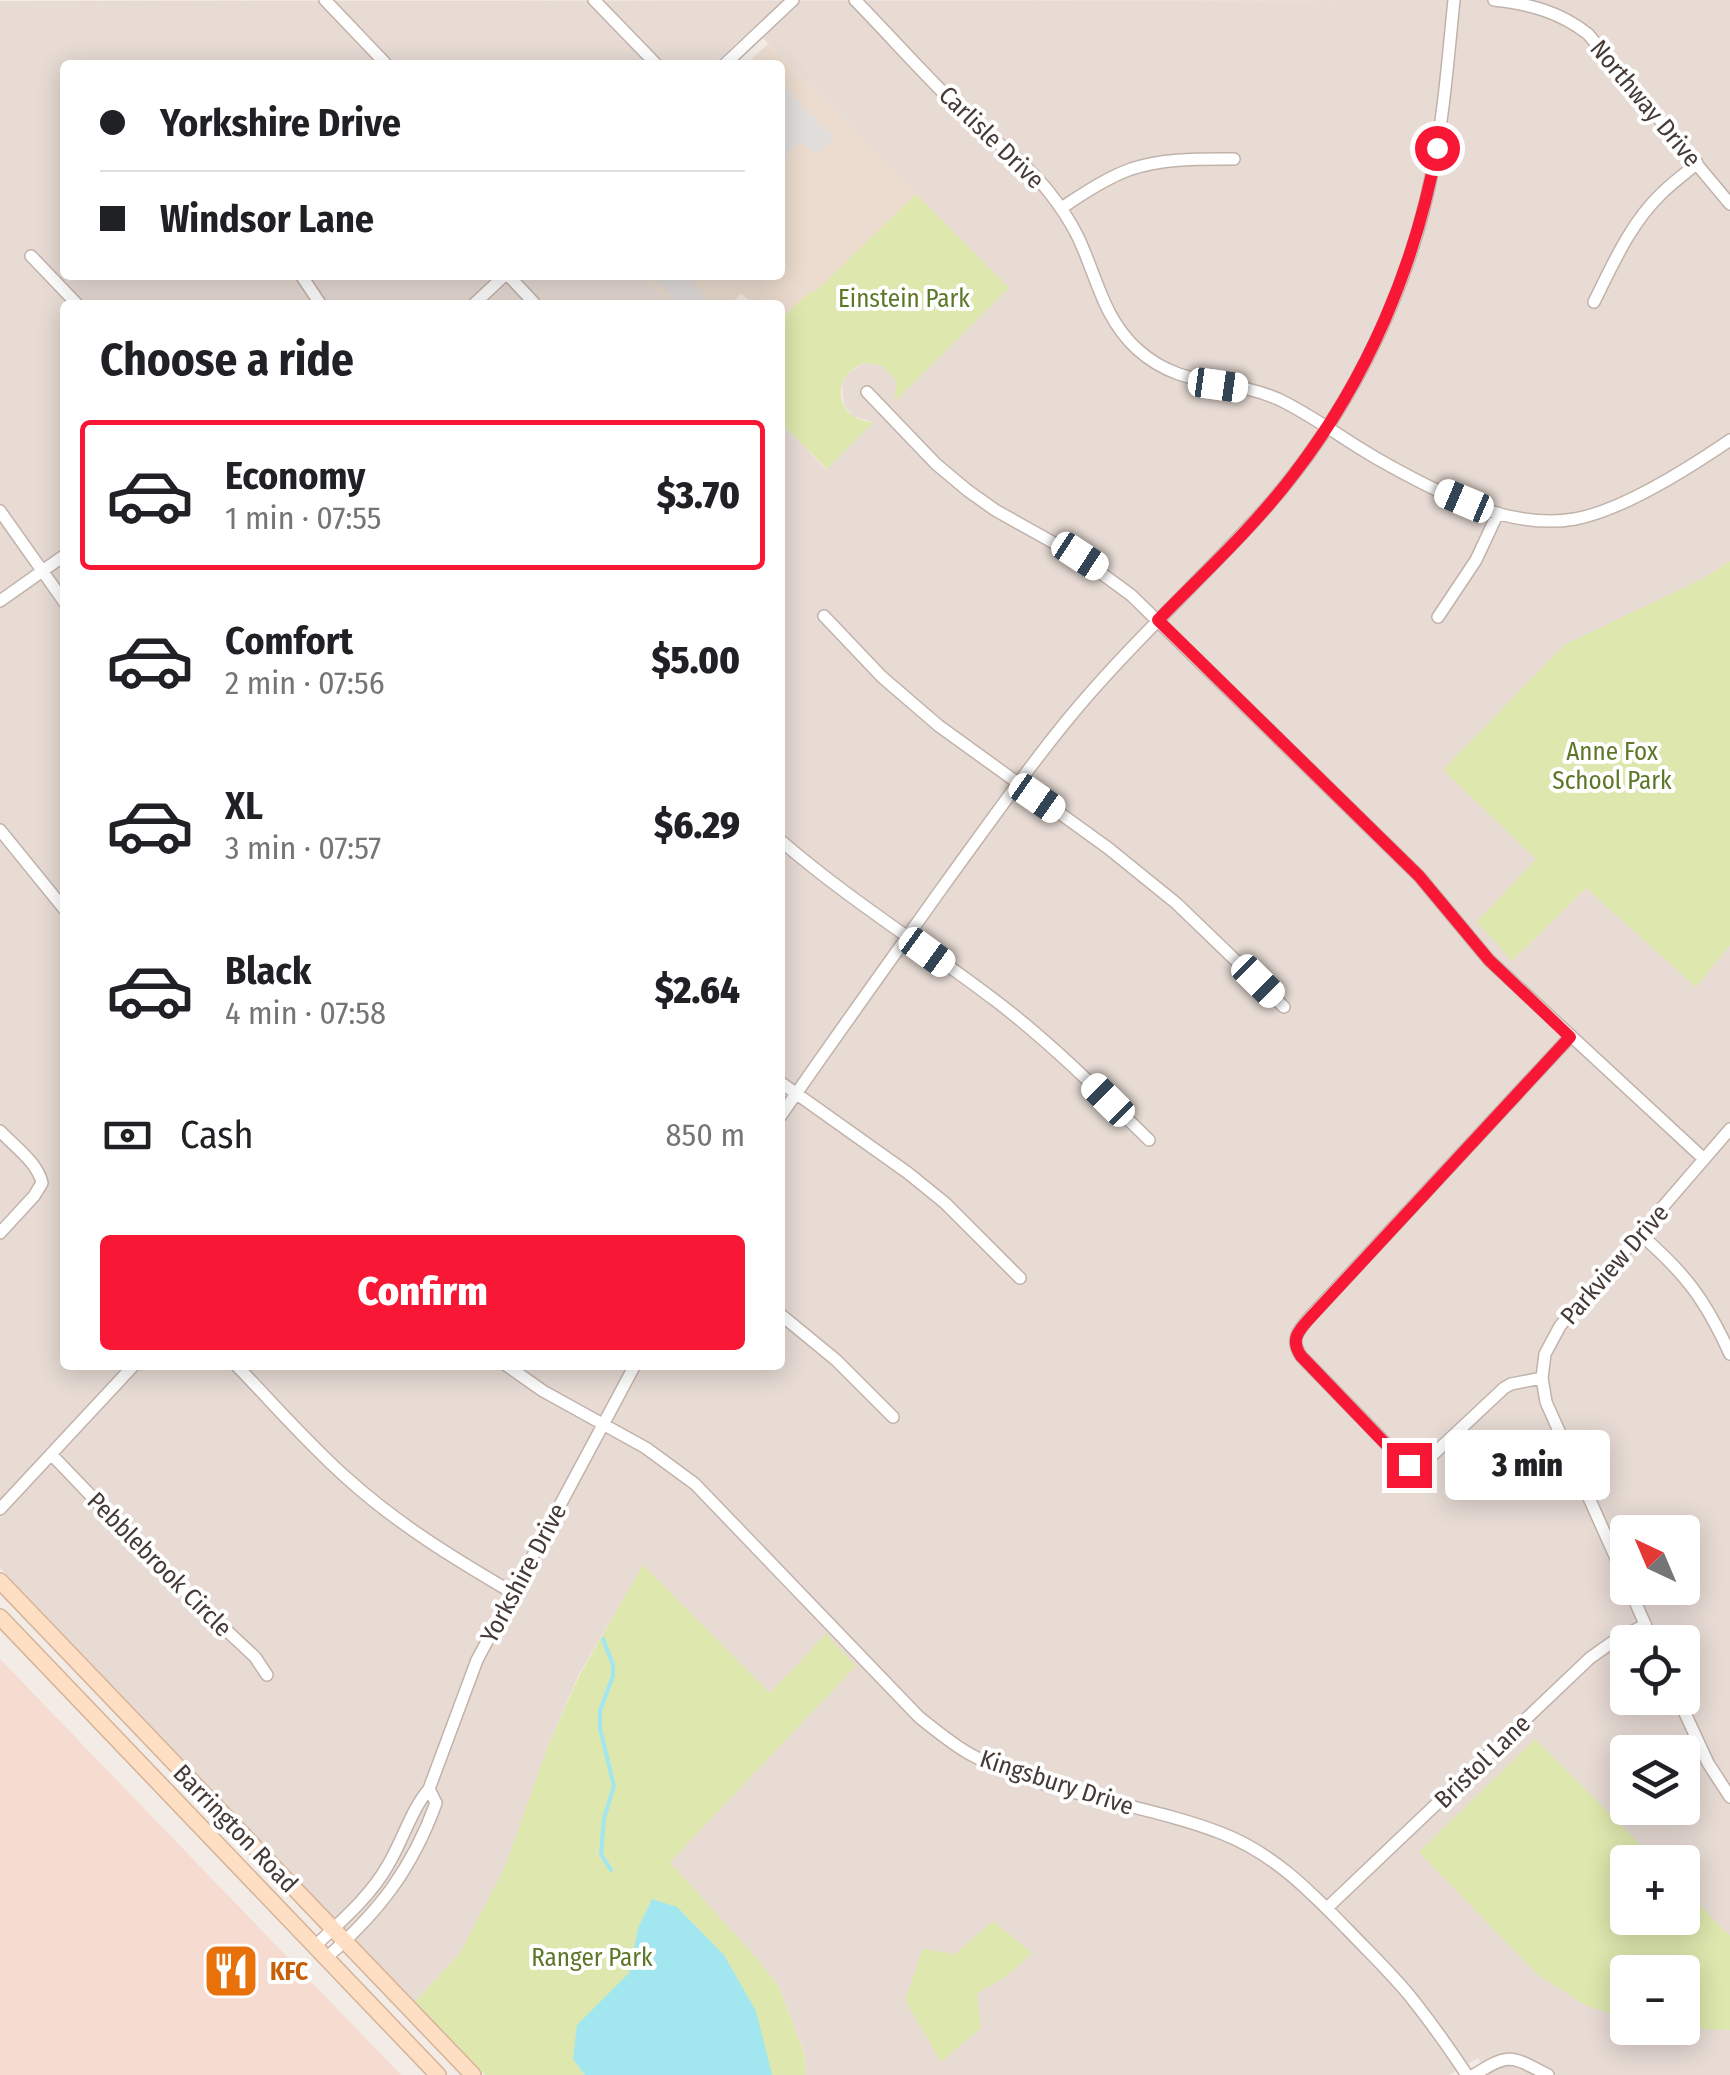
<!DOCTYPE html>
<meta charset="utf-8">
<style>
:root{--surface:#fff;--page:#f6f6f6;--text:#202124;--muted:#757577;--line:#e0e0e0;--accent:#f91736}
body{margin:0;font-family:"Fira Sans Condensed",sans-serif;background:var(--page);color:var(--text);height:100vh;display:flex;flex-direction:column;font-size:38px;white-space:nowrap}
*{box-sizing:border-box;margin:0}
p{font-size:32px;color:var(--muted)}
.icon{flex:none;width:55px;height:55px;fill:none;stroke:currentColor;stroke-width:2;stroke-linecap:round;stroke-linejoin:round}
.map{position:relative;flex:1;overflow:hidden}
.panel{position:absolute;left:60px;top:300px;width:725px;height:1070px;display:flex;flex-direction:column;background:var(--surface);border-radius:10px;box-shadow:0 5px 25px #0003}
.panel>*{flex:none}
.guide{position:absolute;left:60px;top:60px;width:725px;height:220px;border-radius:10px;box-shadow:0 5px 25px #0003;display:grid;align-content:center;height:220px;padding:0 40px;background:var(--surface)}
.needle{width:65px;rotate:316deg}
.buttons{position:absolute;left:1610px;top:1515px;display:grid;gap:20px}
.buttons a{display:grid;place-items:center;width:90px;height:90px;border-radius:10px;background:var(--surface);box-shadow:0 5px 25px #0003;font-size:50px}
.end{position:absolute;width:45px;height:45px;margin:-22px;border:12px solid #f91736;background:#fff;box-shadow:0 0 0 5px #fff}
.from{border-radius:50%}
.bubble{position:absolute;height:70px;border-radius:10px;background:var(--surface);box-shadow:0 5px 25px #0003;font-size:32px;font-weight:800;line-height:70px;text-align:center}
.car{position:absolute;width:30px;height:60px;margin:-30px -15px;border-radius:12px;box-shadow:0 0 8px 2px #0007;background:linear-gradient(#fff 24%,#345 0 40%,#fff 0 76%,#345 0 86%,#fff 0)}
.guide b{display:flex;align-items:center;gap:35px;height:95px;font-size:38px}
.guide b+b{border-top:2px solid var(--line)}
.guide i{width:25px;height:25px;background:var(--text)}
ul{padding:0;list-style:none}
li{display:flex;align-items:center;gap:30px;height:150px;margin:0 20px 15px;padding:0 20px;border:5px solid transparent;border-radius:10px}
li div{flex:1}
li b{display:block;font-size:38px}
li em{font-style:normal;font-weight:800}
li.selected{border-color:var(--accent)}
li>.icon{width:90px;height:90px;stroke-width:1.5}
h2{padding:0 40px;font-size:45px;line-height:120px}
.pay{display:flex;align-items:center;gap:25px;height:110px;padding:0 40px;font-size:38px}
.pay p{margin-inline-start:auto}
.cta{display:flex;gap:20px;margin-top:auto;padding:20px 40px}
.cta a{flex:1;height:115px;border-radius:10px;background:var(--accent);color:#fff;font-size:40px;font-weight:800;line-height:115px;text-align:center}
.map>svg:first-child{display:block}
.residential{fill:#e7dbd4;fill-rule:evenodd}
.commercial{fill:#f5dbd0}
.education{fill:#ecdccf}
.green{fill:#dee7ae}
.parking{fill:#e1dddb}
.water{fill:#a2e6f0}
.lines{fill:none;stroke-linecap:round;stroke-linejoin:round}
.stream{stroke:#a2e6f0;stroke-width:4}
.minor-casing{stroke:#c1b3ab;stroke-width:14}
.secondary-casing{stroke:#d6b398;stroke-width:18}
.minor{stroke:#fff;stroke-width:11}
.secondary{stroke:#fedfc4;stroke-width:15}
.route{stroke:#f91736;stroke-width:12}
.labels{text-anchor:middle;stroke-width:8;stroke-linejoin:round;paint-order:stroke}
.street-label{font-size:25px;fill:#453a35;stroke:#fff}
.park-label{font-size:25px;fill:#5d7729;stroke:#fff}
.food-label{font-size:25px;font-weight:bold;fill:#c56008;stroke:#fff;text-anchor:start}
</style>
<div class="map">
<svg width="1730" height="2075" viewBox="0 0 1730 2075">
<rect width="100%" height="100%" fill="#f3ebe6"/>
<path class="residential" d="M1730,0v561l-28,18 -165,280 -60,63 36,38 73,-72 110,98 34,-41v1130h-241l-11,-17 -29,17h-643l-2,-23 -25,-65 -21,-27 -89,-98 157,-227 -56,58 -127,-127 -64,108 -31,72 -42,121 -46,86 -45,49 -415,-434v-1567zM753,28l255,260 -112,111v-18l-13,-15 -19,-3 -16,10 -6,12 2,20 9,11 20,6 -47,47 -46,-47v943h-715v-1060h604l-26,-30h-578v-210h648zM1628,1532h54v56h-54zM1628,1642h54v56h-54zM1628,1752h54v56h-54zM1628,1862h54v56h-54zM1628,1972h54v56h-54z"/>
<path class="commercial" d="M0,1659l401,416h-401z"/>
<path class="education" d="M768,44l148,150 -99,97 -11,4 -26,25v-15h-24l-15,-11 -12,11h-60l-26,-30h137v-210h-35z"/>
<path class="green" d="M916,194l93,94 -114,113 1,-20 -13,-15 -19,-3c-36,14 -28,58 10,59l-47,47 -47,-47v-102l26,-25 11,-5z
M1730,561v384l-34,42 -110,-99 -74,73 -35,-39 59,-63 -93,-89 121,-125 138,-66z
M643,1565l127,128 56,-59 30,32 -186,196 88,98 21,27 25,66 2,22h-321l-70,-73 45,-49 45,-86 43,-121 32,-72z
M1535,1739l123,123h-30v56h54l1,-30 47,48v94l-54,-2h6v-56h-54l-1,46 -40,-12 -49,-31 -119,-123z
M993,1921l39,32 -24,22 -31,19 4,34 -40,34 -36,-62 18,-51 32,5z"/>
<path class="parking" d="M780,82l54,56 -18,16 -16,-12 -20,18z
M651,275h35l27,30h-34z"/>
<path class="water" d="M652,1899l25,8 47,48 32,56 16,64h-187l-12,-16 4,-34 52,-52 9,-45z"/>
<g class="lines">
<path class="stream" d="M603,1639l10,26v11l-13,35v17l14,58 -10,32 -3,36 10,16"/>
<g class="minor-casing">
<path id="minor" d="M325,0l62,65
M594,0l63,65
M855,0c37,38 72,78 111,115 28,26 59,47 83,77 11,14 21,29 29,45 19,40 25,81 59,112 45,41 91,28 141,50 34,16 65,40 98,59 56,32 132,73 199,61 48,-9 114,-51 155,-79
M1494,0c36,4 66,12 94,34l142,170
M724,65l69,-65
M1061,208c22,-14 45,-30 70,-39 33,-11 68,-10 103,-10
M31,256l47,49
M301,275l20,30
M508,275l28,30
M1594,302c19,-38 36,-78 67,-108 11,-11 24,-20 36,-31
M473,305l32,-30
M867,392l69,72 31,26 28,20 84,47 52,38 288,281 70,84 215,199
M0,511l65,92
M0,601l65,-46
M824,616l58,61 57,49 169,122 68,55 108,104
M1438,617l38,-57 22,-47
M0,830l65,80
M780,840c68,59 144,106 216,161 55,42 104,91 153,139
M1570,1037l-261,281c-11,13 -19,22 -8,38l104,107 8,3 10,-2 81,-76 7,-4 31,-6 3,-24 15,-28 170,-197
M780,1082l128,91 37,30 75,75
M780,1117c53,-77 108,-153 162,-229 40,-55 79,-111 122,-164 59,-73 128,-135 191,-204 89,-96 151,-219 177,-347 12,-57 16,-115 22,-173
M0,1131c14,15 38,32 42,52l-8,13 -34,37
M1640,1234c45,39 65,65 90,120
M780,1314l56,46 57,57
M236,1365c37,38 73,80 113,115 50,45 106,79 164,113
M506,1365l37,26 103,57 49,36 224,233c16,13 32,26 49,36 75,42 173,49 253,80 52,20 88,57 126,96 21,22 43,43 62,66 21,26 40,53 58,80
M1542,1378l4,24 82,183
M51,1454l113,118 91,85 12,18
M0,1509l134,-144
M1629,1588l24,54
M1678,1698l30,65 22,34
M1327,1908l263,-250 24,-17 31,-16
M314,1947c27,-26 56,-50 74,-82 15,-25 23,-55 41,-76l48,-129 158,-295
M326,1958c53,-46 86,-89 110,-155l-7,-14
M1474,2075c36,-23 37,-19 74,0"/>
</g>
<g class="secondary-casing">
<path id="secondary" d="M0,1581l473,494
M0,1617l438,458"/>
</g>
<use href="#minor" class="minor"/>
<use href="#secondary" class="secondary"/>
</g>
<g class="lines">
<path class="route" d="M1409,1465l-8,-5 -100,-104c-11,-16 -3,-25 9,-38l260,-281 -81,-77 -70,-84 -261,-256c46,-47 96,-93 136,-146 73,-95 121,-207 143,-326"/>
</g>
<defs>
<g id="restaurant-square" transform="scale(2.875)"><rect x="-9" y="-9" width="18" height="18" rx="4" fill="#e8710a" stroke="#fff"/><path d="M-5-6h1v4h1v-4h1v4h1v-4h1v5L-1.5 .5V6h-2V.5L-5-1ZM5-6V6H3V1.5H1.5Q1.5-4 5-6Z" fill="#fff"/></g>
</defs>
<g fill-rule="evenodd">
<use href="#restaurant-square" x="231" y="1971"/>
</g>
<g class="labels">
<g class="street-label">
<text transform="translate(1646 103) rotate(50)" y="9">Northway Drive</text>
<text transform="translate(992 137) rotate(44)" y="9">Carlisle Drive</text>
<text transform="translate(1614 1264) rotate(-49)" y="9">Parkview Drive</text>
<text transform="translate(160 1564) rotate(45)" y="9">Pebblebrook Circle</text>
<text transform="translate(523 1573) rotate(-62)" y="9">Yorkshire Drive</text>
<text transform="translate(1482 1761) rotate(-44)" y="9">Bristol Lane</text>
<text transform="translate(1057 1782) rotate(18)" y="9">Kingsbury Drive</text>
<text transform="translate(236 1828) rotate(46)" y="9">Barrington Road</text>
</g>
<g class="park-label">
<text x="904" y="307">Einstein Park</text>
<text x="1612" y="760">Anne Fox<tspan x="1612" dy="29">School Park</tspan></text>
<text x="592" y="1966">Ranger Park</text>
</g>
<g class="food-label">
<text x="270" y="1980">KFC</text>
</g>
</g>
</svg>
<div class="buttons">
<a><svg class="needle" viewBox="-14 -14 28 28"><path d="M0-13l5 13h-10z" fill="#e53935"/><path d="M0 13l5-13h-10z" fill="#757577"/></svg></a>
<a><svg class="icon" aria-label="locate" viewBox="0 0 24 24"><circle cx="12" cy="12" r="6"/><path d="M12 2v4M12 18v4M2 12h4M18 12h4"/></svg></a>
<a><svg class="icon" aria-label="layers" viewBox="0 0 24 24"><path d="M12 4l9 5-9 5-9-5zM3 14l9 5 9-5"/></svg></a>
<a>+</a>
<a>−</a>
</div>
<i class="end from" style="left:1437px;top:148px"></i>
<i class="end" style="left:1409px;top:1465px"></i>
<div class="bubble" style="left:1445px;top:1430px;width:165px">3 min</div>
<i class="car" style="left:1218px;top:385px;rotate:98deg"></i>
<i class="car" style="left:1464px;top:501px;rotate:293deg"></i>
<i class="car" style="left:1080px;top:556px;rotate:123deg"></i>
<i class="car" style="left:1037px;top:798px;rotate:125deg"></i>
<i class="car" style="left:927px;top:952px;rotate:126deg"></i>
<i class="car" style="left:1258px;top:981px;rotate:135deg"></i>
<i class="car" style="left:1108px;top:1100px;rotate:315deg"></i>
<div class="guide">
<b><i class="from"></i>Yorkshire Drive</b>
<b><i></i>Windsor Lane</b>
</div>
<section class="panel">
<h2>Choose a ride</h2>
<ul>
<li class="selected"><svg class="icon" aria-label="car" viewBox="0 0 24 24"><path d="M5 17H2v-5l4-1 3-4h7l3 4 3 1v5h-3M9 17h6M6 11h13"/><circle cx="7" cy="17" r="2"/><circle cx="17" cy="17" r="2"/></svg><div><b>Economy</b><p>1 min · 07:55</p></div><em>$3.70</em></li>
<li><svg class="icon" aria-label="car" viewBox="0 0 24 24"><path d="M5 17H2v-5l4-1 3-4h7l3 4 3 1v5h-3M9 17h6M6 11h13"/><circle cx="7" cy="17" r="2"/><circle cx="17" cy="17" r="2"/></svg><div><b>Comfort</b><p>2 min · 07:56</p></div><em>$5.00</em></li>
<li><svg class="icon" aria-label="car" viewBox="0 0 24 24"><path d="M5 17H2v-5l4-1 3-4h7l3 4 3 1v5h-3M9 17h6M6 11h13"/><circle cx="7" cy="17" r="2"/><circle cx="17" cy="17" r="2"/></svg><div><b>XL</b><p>3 min · 07:57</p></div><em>$6.29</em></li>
<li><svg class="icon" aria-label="car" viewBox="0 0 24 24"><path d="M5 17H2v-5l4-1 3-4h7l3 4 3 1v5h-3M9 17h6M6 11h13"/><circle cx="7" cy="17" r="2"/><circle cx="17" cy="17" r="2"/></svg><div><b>Black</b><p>4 min · 07:58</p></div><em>$2.64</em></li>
</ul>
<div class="pay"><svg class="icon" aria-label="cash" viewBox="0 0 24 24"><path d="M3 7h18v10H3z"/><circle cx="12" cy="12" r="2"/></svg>Cash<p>850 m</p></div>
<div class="cta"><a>Confirm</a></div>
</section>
</div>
